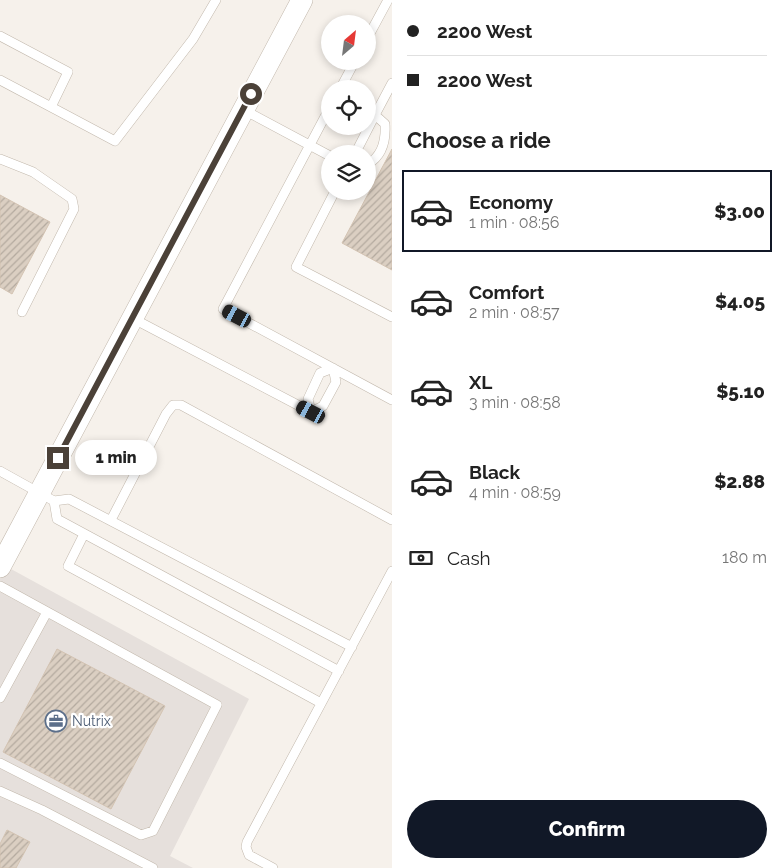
<!DOCTYPE html>
<meta charset="utf-8">
<style>
:root{--surface:#fff;--page:#f6f6f6;--text:#222;--muted:#767676;--line:#e0e0e0;--accent:#111827}
body{margin:0;font-family:Raleway,sans-serif;background:var(--page);color:var(--text);height:100vh;display:flex;flex-direction:column;font-size:19px;white-space:nowrap}
*{box-sizing:border-box;margin:0}
p{font-size:16px;color:var(--muted)}
.icon{flex:none;width:28px;height:28px;fill:none;stroke:currentColor;stroke-width:2;stroke-linecap:round;stroke-linejoin:round}
.map{position:relative;flex:1;overflow:hidden}
.side{display:flex;flex-direction:column;background:var(--surface);width:390px}
.side>*{flex:none}
.banner{display:grid;align-content:center;height:110px;padding:0 15px;background:var(--surface)}
.needle{width:32px;rotate:28deg}
.buttons{position:absolute;left:321px;top:15px;display:grid;gap:10px}
.buttons a{display:grid;place-items:center;width:55px;height:55px;border-radius:50%;background:var(--surface);box-shadow:0 2px 8px #0003;font-size:25px}
.end{position:absolute;width:22px;height:22px;margin:-11px;border:6px solid #4b4138;background:#fff;box-shadow:0 0 0 2px #fff}
.from{border-radius:50%}
.bubble{position:absolute;height:35px;border-radius:18px;background:var(--surface);box-shadow:0 2px 8px #0003;font-size:16px;font-weight:800;line-height:35px;text-align:center}
.car{position:absolute;width:15px;height:30px;margin:-15px -8px;border-radius:6px;box-shadow:0 0 4px 1px #0007;background:linear-gradient(#222 24%,#8ab4d8 0 40%,#222 0 76%,#8ab4d8 0 86%,#222 0)}
.banner b{display:flex;align-items:center;gap:18px;height:48px;font-size:19px}
.banner b+b{border-top:1px solid var(--line)}
.banner i{width:12px;height:12px;background:var(--text)}
ul{padding:0;list-style:none}
li{display:flex;align-items:center;gap:15px;height:82px;margin:0 10px 8px;padding:0 5px;border:2px solid transparent;border-radius:0px}
li div{flex:1}
li b{display:block;font-size:19px}
li em{font-style:normal;font-weight:800}
li.active{border-color:var(--accent)}
li>.icon{width:45px;height:45px;stroke-width:1.5}
h2{padding:0 15px;font-size:22px;line-height:60px}
.pay{display:flex;align-items:center;gap:12px;height:55px;padding:0 15px;font-size:19px}
.pay p{margin-inline-start:auto}
.button{display:flex;gap:10px;margin-top:auto;padding:10px 15px}
.button a{flex:1;height:58px;border-radius:30px;background:var(--accent);color:#fff;font-size:20px;font-weight:800;line-height:58px;text-align:center}
main{display:flex;flex:1;min-height:0}
.map>svg:first-child{display:block}
.industrial{fill:#e6e0dc}
.building{fill:url(#building-hatch);stroke:#d3c3b2}
.lines{fill:none;stroke-linecap:round;stroke-linejoin:round}
.service-casing{stroke:#c2b8ac;stroke-width:10}
.tertiary-casing{stroke:#c2b8ac;stroke-width:22}
.service{stroke:#fff;stroke-width:9}
.tertiary{stroke:#fff;stroke-width:21}
.route{stroke:#4b4138;stroke-width:6}
.labels{text-anchor:middle;stroke-width:4.5;stroke-linejoin:round;paint-order:stroke}
.service-label{font-size:14px;fill:#4e5e75;stroke:#fff;text-anchor:start}
</style>
<main>
<div class="map">
<svg width="392" height="868" viewBox="0 0 392 868">
<defs>
<pattern id="building-hatch" width="6" height="6" patternUnits="userSpaceOnUse" patternTransform="scale(1.25)"><rect width="6" height="6" fill="#dbcfc2"/><path d="M-1 1l2-2M0 6l6-6M5 7l2-2" fill="none" stroke="#b4aa9f"/></pattern>
</defs>
<rect width="100%" height="100%" fill="#f6f1eb"/>
<path class="industrial" d="M0,563l249,136 -79,157 23,12h-193z"/>
<path class="building" d="M392,149v121l-50,-27z
M0,195l50,27 -38,72 -12,-7z
M57,649l108,57 -54,103 -108,-57z
M7,830l23,12 -14,26h-16v-24z"/>
<g class="lines">
<g class="service-casing">
<path id="service" d="M0,36l68,36 -17,35 64,34 78,-102 23,-39
M368,37l20,-37
M0,80l51,27
M340,89l15,-28
M330,107l-107,202 169,91
M244,110l86,46
M355,154l20,-39
M0,159l33,13 39,27 2,10 -52,103
M368,164c14,-8 18,-24 17,-40l-10,-9 17,-32
M335,191l-39,76 96,50
M132,318l179,94
M311,412l-3,-13 12,-26 13,-5
M311,412l12,-6 13,-24 -3,-14
M0,471l54,30 15,-2 283,148
M54,501l3,18 282,152
M111,520l55,-106 7,-9h8l211,115
M84,534l-16,32 253,137
M0,586l217,119 -64,126 -12,4 -141,-72
M0,698l47,-86
M0,791l42,19 111,58
M273,868l-24,-13 -3,-8 1,-5 145,-271"/>
</g>
<g class="tertiary-casing">
<path id="tertiary" d="M0,567l302,-567"/>
</g>
<use href="#service" class="service"/>
<use href="#tertiary" class="tertiary"/>
</g>
<g class="lines">
<path class="route" d="M58,458l193,-364"/>
</g>
<defs>
<g id="office-ring" transform="scale(1.125)"><circle r="9.5" fill="#fff" stroke="#5c6f8a" stroke-width="1.5"/><path d="M-6-3h4V-5.5h4V-3h4V5H-6ZM-1-4.5V-3h2v-1.5ZM-6 0V1H6V0Z" fill="#5c6f8a"/></g>
</defs>
<g fill-rule="evenodd">
<use href="#office-ring" x="56" y="721"/>
</g>
<g class="labels">
<g class="service-label">
<text x="72" y="726">Nutrix</text>
</g>
</g>
</svg>
<div class="buttons">
<a><svg class="needle" viewBox="-14 -14 28 28"><path d="M0-13l5 13h-10z" fill="#e53935"/><path d="M0 13l5-13h-10z" fill="#767676"/></svg></a>
<a><svg class="icon" aria-label="locate" viewBox="0 0 24 24"><circle cx="12" cy="12" r="6"/><path d="M12 2v4M12 18v4M2 12h4M18 12h4"/></svg></a>
<a><svg class="icon" aria-label="layers" viewBox="0 0 24 24"><path d="M12 4l9 5-9 5-9-5zM3 14l9 5 9-5"/></svg></a>
</div>
<i class="end from" style="left:251px;top:94px"></i>
<i class="end" style="left:58px;top:458px"></i>
<div class="bubble" style="left:75px;top:440px;width:82px">1 min</div>
<i class="car" style="left:237px;top:316px;rotate:298deg"></i>
<i class="car" style="left:311px;top:412px;rotate:298deg"></i>
</div>
<section class="side">
<div class="banner">
<b><i class="from"></i>2200 West</b>
<b><i></i>2200 West</b>
</div>
<h2>Choose a ride</h2>
<ul>
<li class="active"><svg class="icon" aria-label="car" viewBox="0 0 24 24"><path d="M5 17H2v-5l4-1 3-4h7l3 4 3 1v5h-3M9 17h6M6 11h13"/><circle cx="7" cy="17" r="2"/><circle cx="17" cy="17" r="2"/></svg><div><b>Economy</b><p>1 min · 08:56</p></div><em>$3.00</em></li>
<li><svg class="icon" aria-label="car" viewBox="0 0 24 24"><path d="M5 17H2v-5l4-1 3-4h7l3 4 3 1v5h-3M9 17h6M6 11h13"/><circle cx="7" cy="17" r="2"/><circle cx="17" cy="17" r="2"/></svg><div><b>Comfort</b><p>2 min · 08:57</p></div><em>$4.05</em></li>
<li><svg class="icon" aria-label="car" viewBox="0 0 24 24"><path d="M5 17H2v-5l4-1 3-4h7l3 4 3 1v5h-3M9 17h6M6 11h13"/><circle cx="7" cy="17" r="2"/><circle cx="17" cy="17" r="2"/></svg><div><b>XL</b><p>3 min · 08:58</p></div><em>$5.10</em></li>
<li><svg class="icon" aria-label="car" viewBox="0 0 24 24"><path d="M5 17H2v-5l4-1 3-4h7l3 4 3 1v5h-3M9 17h6M6 11h13"/><circle cx="7" cy="17" r="2"/><circle cx="17" cy="17" r="2"/></svg><div><b>Black</b><p>4 min · 08:59</p></div><em>$2.88</em></li>
</ul>
<div class="pay"><svg class="icon" aria-label="cash" viewBox="0 0 24 24"><path d="M3 7h18v10H3z"/><circle cx="12" cy="12" r="2"/></svg>Cash<p>180 m</p></div>
<div class="button"><a>Confirm</a></div>
</section>
</main>
